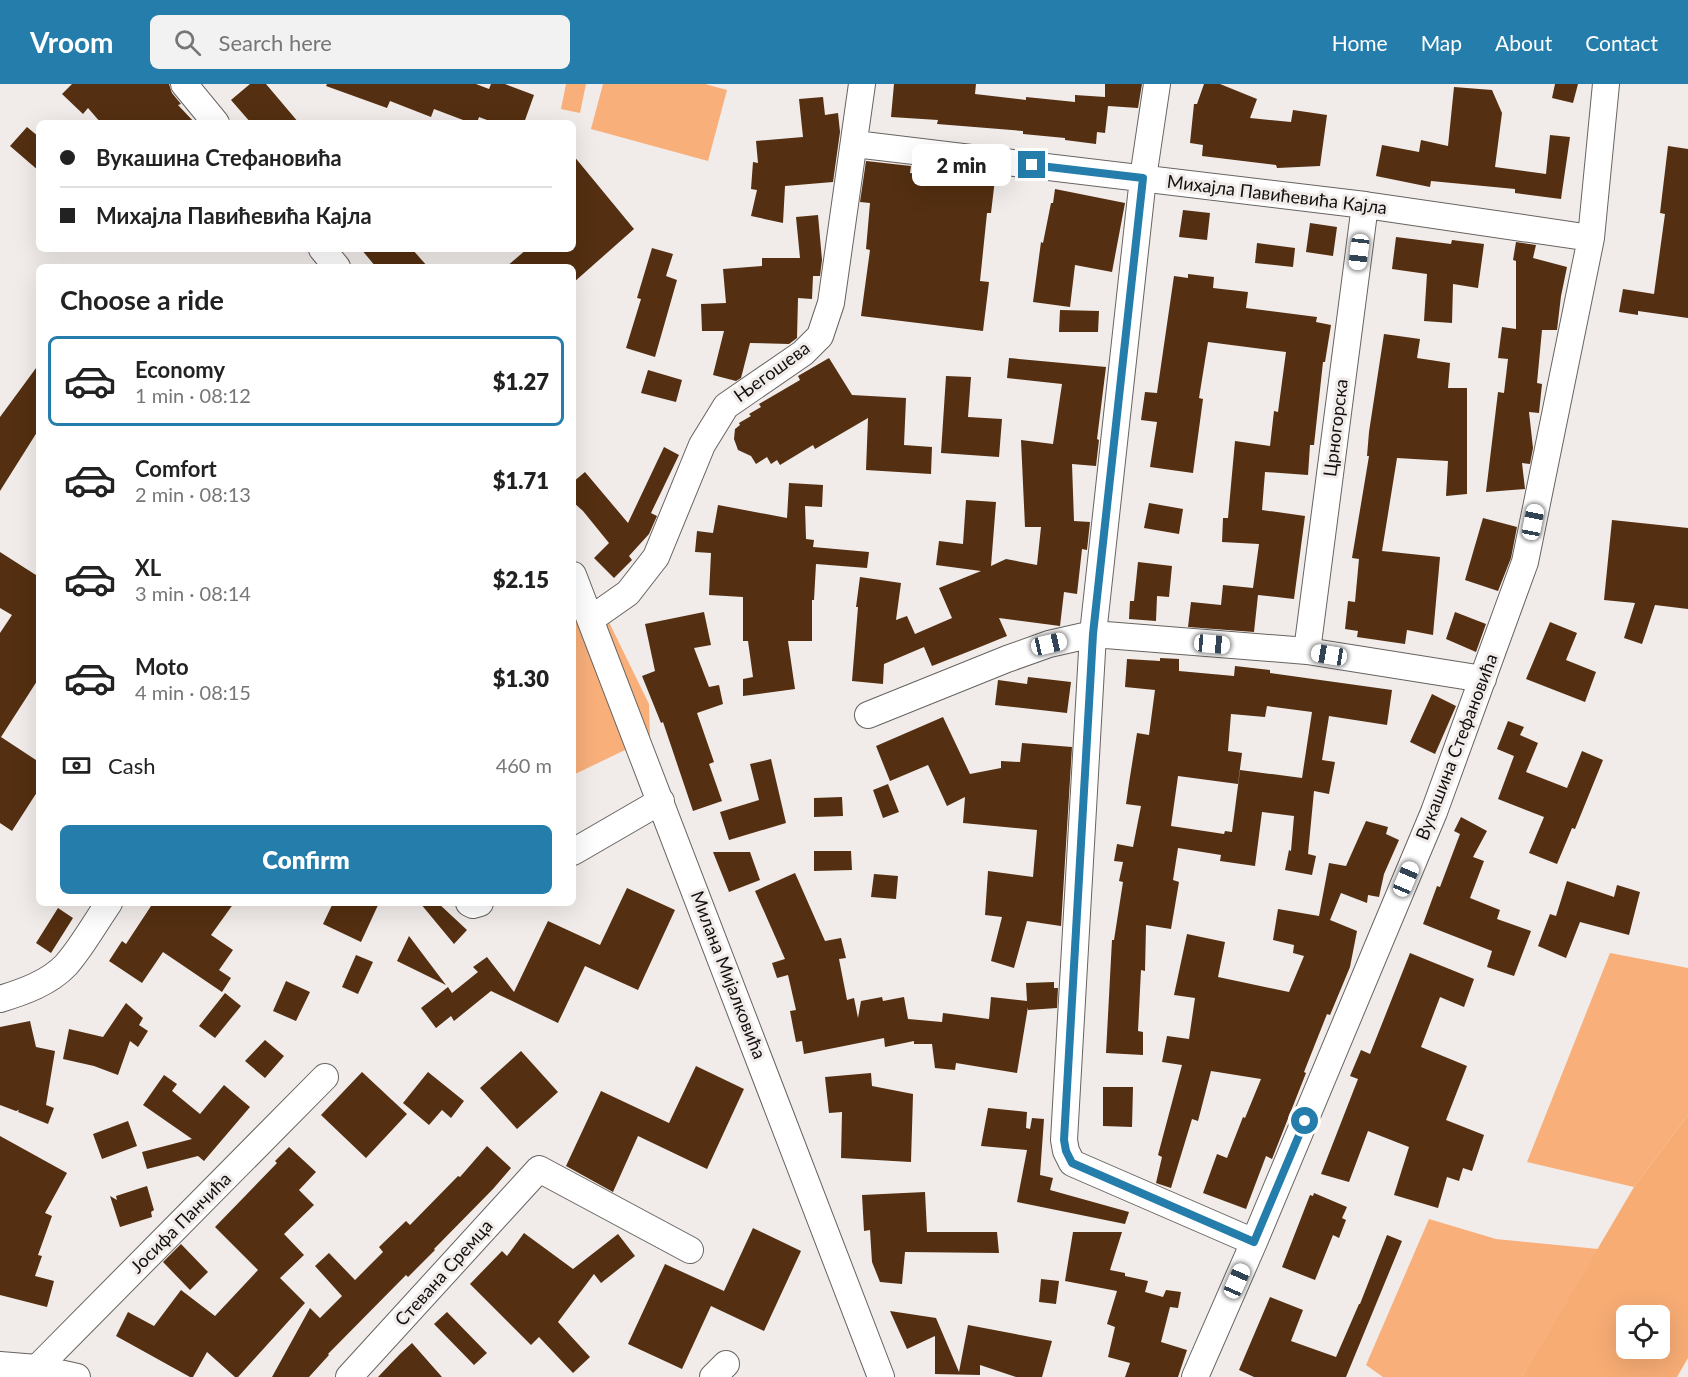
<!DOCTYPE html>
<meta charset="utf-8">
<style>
:root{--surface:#fff;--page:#f2f2f2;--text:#222;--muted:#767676;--line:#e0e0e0;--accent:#247dab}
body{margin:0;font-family:Lato,sans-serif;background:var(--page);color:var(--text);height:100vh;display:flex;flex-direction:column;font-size:22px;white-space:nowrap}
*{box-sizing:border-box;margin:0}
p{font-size:20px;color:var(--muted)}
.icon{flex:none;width:33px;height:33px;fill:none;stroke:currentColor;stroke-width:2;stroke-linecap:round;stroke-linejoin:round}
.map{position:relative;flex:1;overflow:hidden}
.side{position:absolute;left:36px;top:180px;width:540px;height:642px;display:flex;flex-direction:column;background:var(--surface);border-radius:9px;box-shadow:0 6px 24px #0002}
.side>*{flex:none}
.hud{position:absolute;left:36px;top:36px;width:540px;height:132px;border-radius:9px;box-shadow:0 6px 24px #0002;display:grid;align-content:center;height:132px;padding:0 24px;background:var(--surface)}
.tools{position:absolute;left:1616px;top:1221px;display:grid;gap:12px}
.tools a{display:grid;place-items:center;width:54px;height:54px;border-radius:9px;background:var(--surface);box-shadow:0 6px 24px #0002;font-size:30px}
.end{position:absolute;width:27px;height:27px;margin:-14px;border:8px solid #247dab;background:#fff;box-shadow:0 0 0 3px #fff}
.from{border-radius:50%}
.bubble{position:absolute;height:42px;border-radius:9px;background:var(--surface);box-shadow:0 6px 24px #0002;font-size:20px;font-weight:800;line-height:42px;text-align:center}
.car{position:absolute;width:18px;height:36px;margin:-18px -9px;border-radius:8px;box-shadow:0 0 4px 2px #0007;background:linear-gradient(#fff 24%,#345 0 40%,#fff 0 76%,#345 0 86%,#fff 0)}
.hud b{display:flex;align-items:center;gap:21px;height:57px;font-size:22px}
.hud b+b{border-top:2px solid var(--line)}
.hud i{width:15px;height:15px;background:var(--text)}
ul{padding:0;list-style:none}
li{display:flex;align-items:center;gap:18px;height:90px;margin:0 12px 9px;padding:0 12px;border:3px solid transparent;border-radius:9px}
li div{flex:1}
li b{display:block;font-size:22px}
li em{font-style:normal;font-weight:800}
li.active{border-color:var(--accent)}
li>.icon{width:54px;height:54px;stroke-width:1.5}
h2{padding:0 24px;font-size:27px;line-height:72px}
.pay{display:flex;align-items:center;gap:15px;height:66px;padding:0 24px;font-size:22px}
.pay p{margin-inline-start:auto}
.cta{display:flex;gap:12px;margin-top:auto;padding:12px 24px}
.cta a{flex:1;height:69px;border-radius:9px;background:var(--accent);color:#fff;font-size:24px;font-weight:800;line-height:69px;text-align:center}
header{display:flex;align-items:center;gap:36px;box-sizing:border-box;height:84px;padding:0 30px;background:var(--accent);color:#fff}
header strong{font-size:28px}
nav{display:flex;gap:33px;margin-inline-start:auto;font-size:21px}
.search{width:420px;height:54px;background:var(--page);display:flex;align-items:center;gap:15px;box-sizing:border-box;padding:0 21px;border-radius:9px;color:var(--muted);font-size:22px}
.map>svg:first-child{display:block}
.green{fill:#f8af7a}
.forest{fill:#f7ac74;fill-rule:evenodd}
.building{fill:#542f11;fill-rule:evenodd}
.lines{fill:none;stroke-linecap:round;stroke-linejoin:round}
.minor-casing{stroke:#676360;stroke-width:28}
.minor{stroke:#fff;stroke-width:26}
.route{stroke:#247dab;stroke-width:8}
.labels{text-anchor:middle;stroke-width:6;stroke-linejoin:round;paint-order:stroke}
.street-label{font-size:18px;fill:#121110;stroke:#f1ece9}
</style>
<header>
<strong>Vroom</strong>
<div class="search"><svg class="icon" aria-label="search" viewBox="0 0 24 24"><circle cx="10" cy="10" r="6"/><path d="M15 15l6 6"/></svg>Search here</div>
<nav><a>Home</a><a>Map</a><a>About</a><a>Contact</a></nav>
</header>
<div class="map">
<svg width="1688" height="1293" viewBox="0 0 1688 1293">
<rect width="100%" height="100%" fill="#f1ece9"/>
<path class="green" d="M566,0h20l-6,29 -19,-4z
M603,0h102l22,6 -19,71 -117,-32z
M573,476l15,28 15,22 46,94 1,34 -77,37z
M1610,869l78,15v147l-54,72 -107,-25z
M1429,1135l67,20 102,10 -76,128h-139l-17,-12z"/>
<path class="forest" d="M1688,1031v243l-11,19h-155l112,-190zM1626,1232h33v32h-33z"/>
<path class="building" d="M72,0h97l3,9 9,11 -3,1 17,18h-94l-13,-15 -5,6 -21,-20z
M250,0h16l33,39h-48l-20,-23z
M327,0h149l13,5 2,-5h14l29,11 -10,28h-29l-16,-6 -2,6h-6l-37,-14 -3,8 -41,-16 -3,7 -61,-22z
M894,0h82l-1,10 51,6v-3l49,5v-7l30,2v-13h37l-4,24 -30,-2 -3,27 -8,-1 -1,12 -31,-4v-2l-42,-4v-3l-86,-7 1,-4 -47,-3z
M1204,0h16l37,15 -7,19 41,4 2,-12 34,5 -7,51 -43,2 -1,-3 -74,-9 1,-11 -13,-2 4,-39h3z
M1555,0h23l-5,19 -21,-5z
M1454,3l38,3 10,23 -7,54 51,7 4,-39 20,2 -9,62 -46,-6v-4l-84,-8 -1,6 -54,-11 6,-31 37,7 2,-12 27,6z
M823,13l2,18 13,-2 2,19 -7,50 -48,4 -2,37 -32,-7 6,-26 -6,-1 2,-27 5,1 -2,-22 47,-4 -4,-38z
M27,43l12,10v34l-29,-25z
M1668,62l20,3v169l-50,-7v4l-19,-3 4,-23 31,5 11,-80 -5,-1z
M573,71l61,74 -61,54v-16h-67l21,-18h46z
M866,77l45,5 -1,7 41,6 1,-5 43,5 -4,34h-4l-7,68 9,1 -6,49 -122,-15 9,-66 -4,-1 4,-46 -10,-1z
M1055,105l70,14 -13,69 -37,-7 -5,42 -37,-5 8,-60 2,1 8,-40h2z
M1183,126l27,3 -3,27 -28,-3z
M818,131l4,45 -2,16h-7l-1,23 -14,-1 -1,40 -8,6 -39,-1 -9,35 -5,3 -23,-6 11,-44h-22l-1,-27 25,-1 -3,-34 39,-3v-8h38l-4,-41z
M1310,139l27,4 -4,29 -27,-4z
M1396,153l55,7 1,-4 32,4 -6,44 -25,-4 -1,39 -28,-2 3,-47 -35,-5z
M1516,158l20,3 -3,13 34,9 -6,29 -4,34h-15l-5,53 5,1 -3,29 -10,-1 4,36 -3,16 -8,-1 3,26 -39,3 12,-100 6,1 4,-34 -10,-1 4,-31 14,2v-68l-3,-1z
M1257,159l38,5 -2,19 -38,-4z
M652,164l21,6 -7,22 11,4 -22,77 -29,-9 15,-49 -4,-1z
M361,165h51l16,18h-52z
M1188,190l26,3 -1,11 35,4 -2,16 71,9 -1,5 15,3 -6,37h-2l-9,83h-4l-2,30 -43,-3 -3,38 43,6 -11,83 -36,-4 -4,37 -66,-5 3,-25 30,3 2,-20 30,3 6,-44 -37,-2 1,-24h5l7,-77 35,5 4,-35 4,1 8,-60 -78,-10 -9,56 4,1 -10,74 -43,-6 7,-45 -16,-2 4,-28 12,1 17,-117 14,2z
M1060,226l39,1 -1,21h-39z
M1384,250l36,5 -3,19 33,5 -2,25h19v106l-21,2 2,-35 -51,-3 -15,93 58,6 -7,78 -26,-5 -2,14 -48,-7 1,-6 -13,-2 3,-28 7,1 4,-43 -7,-1 17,-102h-2l2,-24z
M829,274l23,37 54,3 -2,47 28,2 -1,27 -65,-4 2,-52 -53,31 -2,-4 -33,20 -3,-5 -6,4 -4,-7 -11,7 -5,-8 -13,-6 -4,-11 1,-10 5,-4 -1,-2 12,-7 -2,-2 12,-7 -2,-3 41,-24 -2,-4z
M1009,274l97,9 -9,72 2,1 -3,26 -24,-2 2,57 16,1 -3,28 -5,-1 -5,45 -13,-2 -4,34 -61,-8 8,18 -32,13 -43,17 -8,-19 -40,17 -1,20 -31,-3 6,-74h-2l4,-30 41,6 -5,37 11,-4 8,18 37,-16 -13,-30 42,-17 -45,-6 3,-24 24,3 3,-44 30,2 -5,64 15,-7 31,6 4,-38h-16l-4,-87 32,4 9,-60 -55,-6z
M39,280v65l-39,62v-74z
M648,286l34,10 -6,22 -35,-9z
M946,292l25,1 -3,40 34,2 -3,38 -58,-4z
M664,363l15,8 -28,58 6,3 -8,18 -20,22 3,4 -18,18 -20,-20 15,-15 -26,-32 -10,-9v-20l12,-10 43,51z
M789,399l34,2 -1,22 -17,-1 1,33 8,1 -1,7 56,5 -2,16 -51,-4 -2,36h-2v41h-24l7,48 -52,7v-17l10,-2 -5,-36h-5v-44l-34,-2 2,-42 -16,-1 2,-21 16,2 5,-28 69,13z
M1149,419l34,6 -4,25 -35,-6z
M1483,434l34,9 -6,31 -13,33 -33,-11z
M1612,436l76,8v81l-33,-4 -13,39 -18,-6 11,-35 -31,-3z
M0,468l39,25v101l-38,59 38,25v27l-27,42 -12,-8v-190l12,-18 -12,-7z
M1138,478l34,4 -3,31 -12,-1 -1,25 -27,-2 1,-18h4z
M704,528l7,33 -17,3 15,39 10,-2 4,19 -26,9 17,49 -5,2 13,37 -29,10 -30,-89 -2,1 -19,-47 13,-5 -10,-47z
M1455,528l31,12 -10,28 -30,-13z
M1550,538l27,11 -11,27 30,12 -11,30 -59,-23z
M1160,574l19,1v12l55,5 1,-10 35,4v3l122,17 -5,35 -58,-9 -7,44 13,2 -6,32 -15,-3 -6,63 8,2 -4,19 -27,-5 4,-20 2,1 3,-35 -32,-4 -7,54 -35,-5 1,-6 -43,-7 -5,32 6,2 -8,47 -25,-4 -1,46 -4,-1 -3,61 5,1v23l-37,-2 6,-113h2l9,-58 -4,-1 4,-19 -9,-1 3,-17 16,3 8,-41 -15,-2 3,-21 8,-50 12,2 6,-45 -30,-3 2,-28 33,2zM1267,622l45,6 -10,66 -62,-8 -8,62 -7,-1 -1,3 -53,-8 7,-50 60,8 4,-31 -14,-2 3,-37 34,3z
M1028,593l43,5 -4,31 -72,-8 3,-25 29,4z
M1432,610l24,12 -21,48 -25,-12z
M943,633l27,57 31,-6v-7l19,1 2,-19 50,4 -11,179 -34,-5 -13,47 -23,-7 11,-44 -17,-2 3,-44 45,6 4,-47 -74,-7 2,-26 -18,9 -19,-41 -38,16 -14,-35z
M1508,637l16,6 -4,8 18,8 -12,29 41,16 15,-37 21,9 -28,69 -3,-1 -15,36 -28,-11 15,-36 -46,-18 16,-43 -17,-7z
M771,675l15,64 -57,17 -9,-28 39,-12 -9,-36z
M888,700l11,28 -16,6 -10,-28z
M842,713l1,19 -29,1v-19z
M1461,733l26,14 -14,26 11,4 -14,37 30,12 -3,9 34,12 -17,45 -27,-9 5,-16 -69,-27 14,-38 3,1 20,-53 -6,-3z
M1366,737l22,6 -2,7 13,6 -15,34 -5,23 -11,-2 -1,8 -26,-10 -11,27 27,11 -7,36 -20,48 -3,-1 -23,58 2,1 -34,86 -6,-3 -20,53 -43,-16 14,-39 10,4 16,-41 2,1 16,-39 -50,-8 -13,50 -6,-2 -21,69 -15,-5 6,-26 -4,-2 24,-90 -20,-3 5,-26 22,3 6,-41 -21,-3 13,-61 38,8 -7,35 71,15 15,-36 -11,-3 1,-8 -21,-5 5,-31 41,7 10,-53 17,3z
M814,767h37l1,19 -38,1z
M713,768h37l10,28 -31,12z
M795,789l30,68 16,-3 5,20 -7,1 8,41 7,-2 4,20 3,-17 21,-4 1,4 21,-4 4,22 34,3 1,-9 46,6 2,-22 36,4 -1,-18 28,-1v6h4l-1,20 -29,2v-3l-11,66 -61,-10 -1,7 -20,-2 -3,-24h-18v-3l-29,6 -1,-9 -80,16 -2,-13 -6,1 -3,-15 -3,-16 6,-1 -8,-35 -11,3 -5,-15 13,-4 -30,-68z
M874,790l24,2 -2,23 -25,-2z
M1567,797l47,16 3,-12 23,7 -11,43 -49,-13 -14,36 -28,-12 12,-32 6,2z
M627,804l48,22 -37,80 -53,-24 -27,57 -67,-32 -37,30 -3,-5 -15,12 -15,-20 27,-21 4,6 26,-21 -5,-5 14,-10 27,35 34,-71 52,24z
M153,819h81l-23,32 22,15 -14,20 12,8 -9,14 -59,-40 -21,31 -33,-22 13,-20 4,3z
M333,819h46l-18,39 -38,-18z
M420,819h18l29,27 -13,14z
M58,824l15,10 -22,35 -15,-10z
M409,852l37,49 -49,-24z
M1410,869l64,26 -10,28 -24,-10 -19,50 46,19 -21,54 38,15 -12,36 -9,-3 -4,13 -12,-4 -9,31 -44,-13 15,-48 -41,-16 -19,51 -28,-8 37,-95 -8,-3 11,-26 9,4z
M356,871l17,7 -15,32 -16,-7z
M286,897l24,11 -14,29 -23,-10z
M225,909l16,13 -26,32 -16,-12z
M126,919l17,15 -4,7 9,6 -10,16 -8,-6 -12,34 -24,-9 -31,-7 6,-30 34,8z
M30,937l6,26 19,4 -9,54 8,3 -6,16 -30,-12 1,-2 -3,1 -16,-6v-78z
M265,956l19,16 -19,22 -20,-17z
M521,967l37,41 -41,37 -37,-41z
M696,982l48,23 -37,80 -69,-33 -25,56 -47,-26 35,-75 68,32z
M362,988l45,42 -41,44 -45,-43z
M428,988l36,29 -13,17 -9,-8 -13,15 -26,-22z
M871,989l1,13 41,8 -2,68 -70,-4 1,-46 -13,1 -4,-36z
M164,991l13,9 -5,7 28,23 24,-29 26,22 -46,54 -6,-5 -51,13 -5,-17 50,-13 -49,-34z
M1103,1003h30l-1,40 -29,-1z
M988,1024l39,4 -1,16 4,1 2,-11 12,1 -4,56 13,3 -3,12 79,22 -4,12 -108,-22 10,-52 -46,-4z
M128,1037l9,25 -35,13 -9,-25z
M0,1052l67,37 -22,40 7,3 -14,39 4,1 -7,20 19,5 -7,26 -47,-12z
M487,1062l24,22 -18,21 -59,60 1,1 -27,27 -2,-2 -78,79 1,1 -20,22h-37l38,-69 10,10 22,-22 -27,-30 14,-13 26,27 28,-28 -4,-5 27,-26 4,4 48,-49 2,1z
M289,1063l27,25 -17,18 15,15 -30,29 20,21 -24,23 25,25 -67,74h-3l-28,-25 -14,25h-3l-74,-41 12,-24 26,14 27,-36 34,26 43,-46 -43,-43 62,-64 -2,-2z
M147,1102l7,24 -3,2 1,5 -32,10 -10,-31 7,4 -1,-4z
M925,1108l2,40h70l2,21 -94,-1 -3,32 -22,-2 -8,-20 -2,-32 -6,1 -2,-36z
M1314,1109l33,14 -5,11 4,2 -7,18 -6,-3 -18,45 -33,-13 28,-72 3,1z
M753,1144l48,23 -37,80 -53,-25 -29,63 -54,-25 37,-80 59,27z
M1073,1148h49l-12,38 15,3v3l23,5 -3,11 18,5 3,-7 15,2 -3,16 -8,-1 -9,35 26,8 -9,27h-53l5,-14 -22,-6 7,-30 -8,-3 10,-33 -52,-10z
M524,1149l49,36 45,-35 17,22 -34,27 -7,-9 -36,48 32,35 -17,16 -34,-36 -8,8 -61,-61 32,-33 5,5z
M1387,1151l15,6 -56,136h-92l-15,-7 31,-73 33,13 -12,31 45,16 23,-53h1z
M181,1160l27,28 -18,18 -27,-28z
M1041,1195l18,2 -3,23 -17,-2z
M890,1227l46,7 23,54 9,-47 84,16 -10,36h-26l-36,-12v10l-45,-1v-38l-28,13z
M447,1228l40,41 -13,12 -40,-41z
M412,1259l30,34h-64l22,-23z"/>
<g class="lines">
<g class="minor-casing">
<path id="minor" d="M184,0l32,39
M1157,0l-14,94 -50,456 -29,506 2,11 6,12 182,79
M855,60l510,61 226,33
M322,165l15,18
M573,491l308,802
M591,535l37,-26 28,-36 46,-112 24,-39 77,-53 17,-17 11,-33 31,-219
M1307,567l58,-446
M868,631l139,-56 42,-15 44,-10 214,17 176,28
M573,768l88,-51
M469,819l4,2 7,-2
M0,915c23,-7 49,-16 66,-34 16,-18 29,-42 43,-62
M0,1281l37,3 40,9
M37,1284l288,-291
M349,1293l190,-208 151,81
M713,1293l13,-13
M1195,1293l59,-135 180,-430 91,-250 66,-324 15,-154"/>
</g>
<use href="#minor" class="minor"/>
</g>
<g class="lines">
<path class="route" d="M1032,81l111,13 -50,456 -29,506 2,11 6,12 182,79 51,-121"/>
</g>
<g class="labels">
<g class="street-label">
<text transform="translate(1277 111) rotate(7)" y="6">Михајла Павићевића Кајла</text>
<text transform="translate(772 288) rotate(-36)" y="6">Његошева</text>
<text transform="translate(1336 344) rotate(-83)" y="6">Црногорска</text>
<text transform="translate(1457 663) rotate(-69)" y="6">Вукашина Стефановића</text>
<text transform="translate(728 891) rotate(69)" y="6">Милана Мијалковића</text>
<text transform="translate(181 1139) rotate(-45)" y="6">Јосифа Панчића</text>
<text transform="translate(444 1189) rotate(-48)" y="6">Стевана Сремца</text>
</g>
</g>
</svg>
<div class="tools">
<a><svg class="icon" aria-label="locate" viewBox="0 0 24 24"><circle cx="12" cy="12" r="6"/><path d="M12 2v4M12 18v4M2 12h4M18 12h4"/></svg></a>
</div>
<i class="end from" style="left:1305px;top:1037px"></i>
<i class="end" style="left:1032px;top:81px"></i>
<div class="bubble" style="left:912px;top:60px;width:99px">2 min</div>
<i class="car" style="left:1359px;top:168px;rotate:187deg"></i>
<i class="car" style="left:1533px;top:438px;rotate:11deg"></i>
<i class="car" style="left:1049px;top:560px;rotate:77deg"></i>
<i class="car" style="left:1212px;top:560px;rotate:95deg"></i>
<i class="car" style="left:1329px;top:571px;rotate:279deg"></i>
<i class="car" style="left:1406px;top:795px;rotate:23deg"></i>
<i class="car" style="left:1237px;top:1197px;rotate:24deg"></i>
<div class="hud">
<b><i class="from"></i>Вукашина Стефановића</b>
<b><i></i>Михајла Павићевића Кајла</b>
</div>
<section class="side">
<h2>Choose a ride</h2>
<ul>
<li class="active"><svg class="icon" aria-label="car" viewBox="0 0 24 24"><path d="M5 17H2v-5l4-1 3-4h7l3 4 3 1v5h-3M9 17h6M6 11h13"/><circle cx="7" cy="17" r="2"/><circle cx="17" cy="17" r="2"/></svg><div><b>Economy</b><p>1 min · 08:12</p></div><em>$1.27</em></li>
<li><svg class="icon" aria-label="car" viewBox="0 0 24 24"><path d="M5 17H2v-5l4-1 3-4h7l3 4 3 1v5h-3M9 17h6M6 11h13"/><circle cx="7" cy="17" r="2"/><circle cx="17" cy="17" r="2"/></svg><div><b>Comfort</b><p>2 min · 08:13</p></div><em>$1.71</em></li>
<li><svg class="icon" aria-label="car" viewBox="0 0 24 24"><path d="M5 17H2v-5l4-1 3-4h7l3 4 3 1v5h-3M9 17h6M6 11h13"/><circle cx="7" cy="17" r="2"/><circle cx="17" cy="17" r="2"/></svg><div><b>XL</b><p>3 min · 08:14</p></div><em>$2.15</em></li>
<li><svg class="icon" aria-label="car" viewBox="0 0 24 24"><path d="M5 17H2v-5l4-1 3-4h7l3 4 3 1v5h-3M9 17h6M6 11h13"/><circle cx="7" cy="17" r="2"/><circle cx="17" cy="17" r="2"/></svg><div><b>Moto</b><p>4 min · 08:15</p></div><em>$1.30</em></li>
</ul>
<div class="pay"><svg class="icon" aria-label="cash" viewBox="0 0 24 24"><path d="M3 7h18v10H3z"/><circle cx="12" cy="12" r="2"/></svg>Cash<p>460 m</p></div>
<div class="cta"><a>Confirm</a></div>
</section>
</div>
